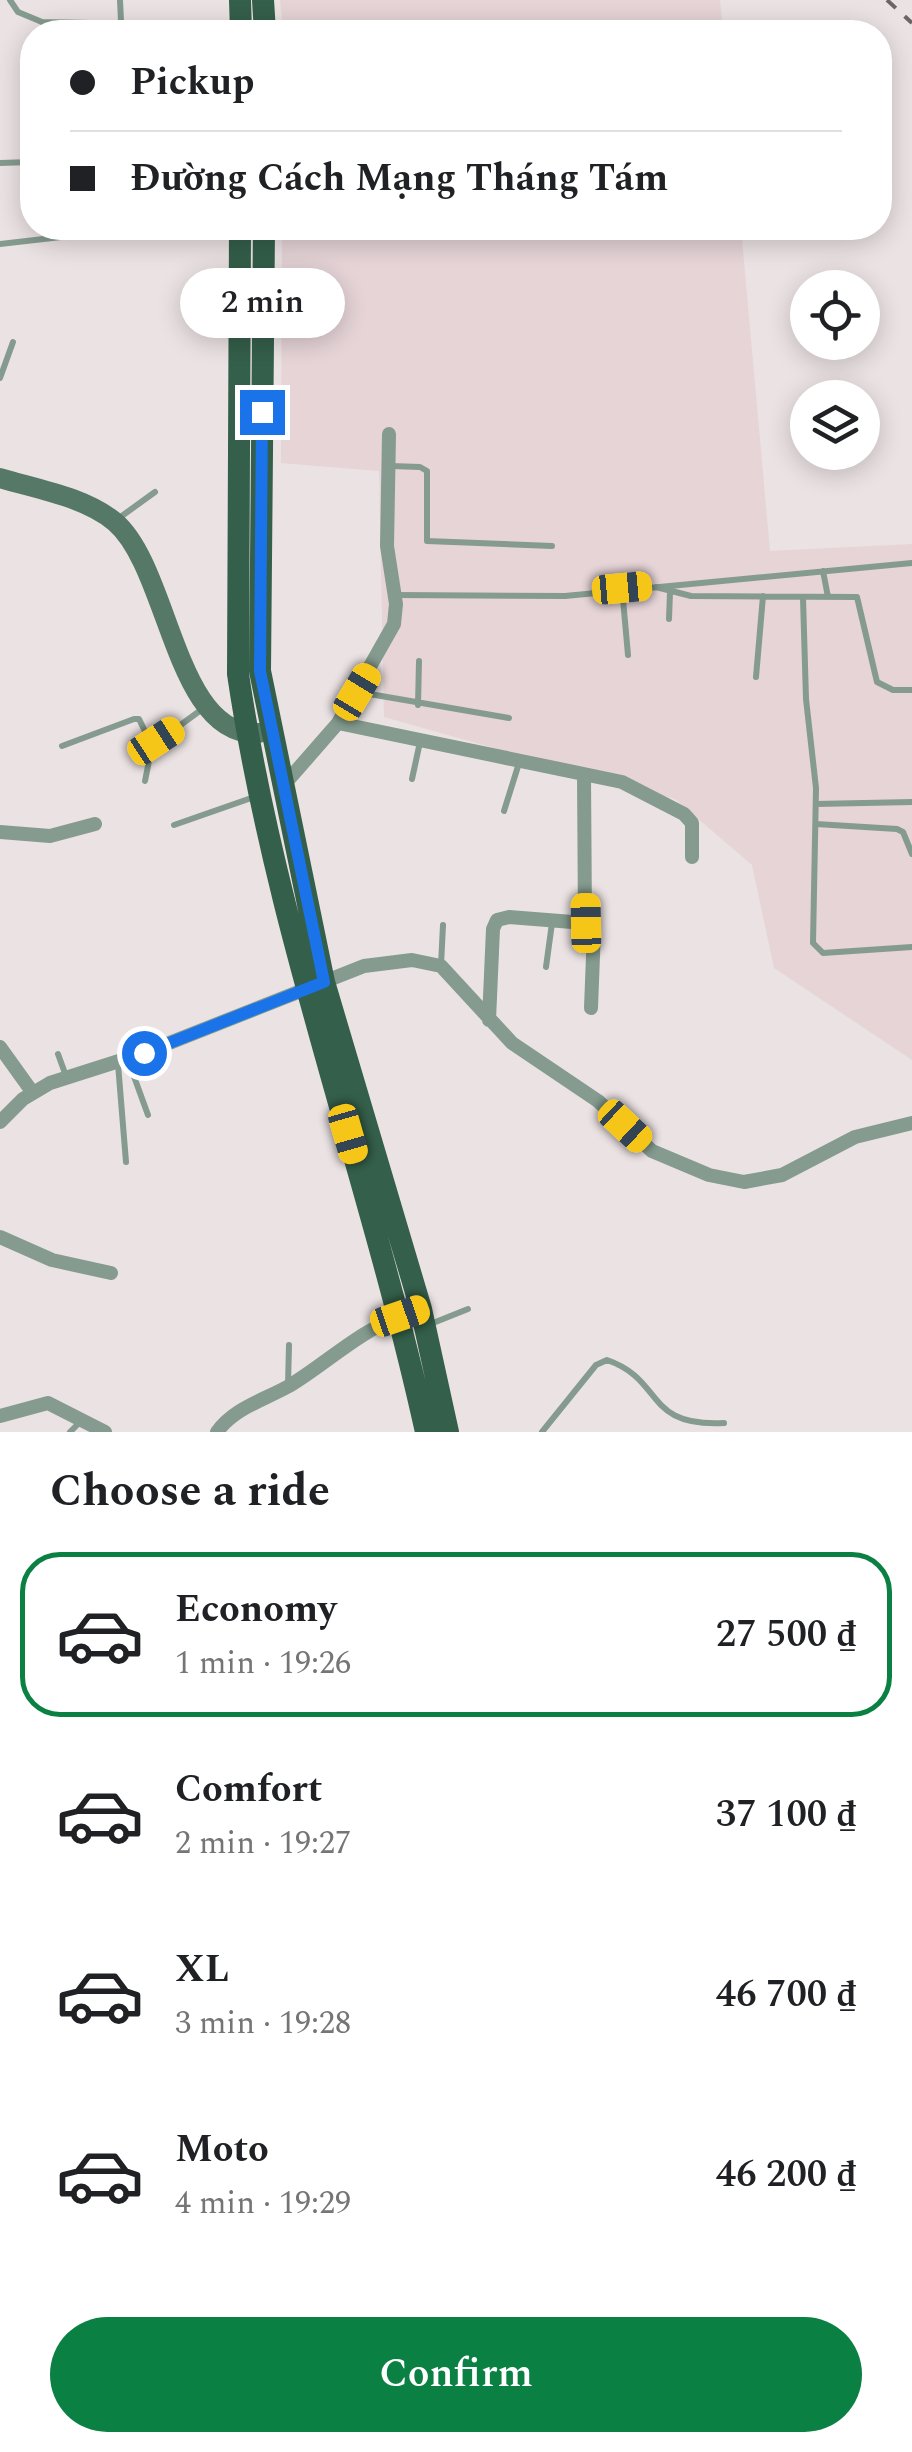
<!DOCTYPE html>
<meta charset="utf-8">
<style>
:root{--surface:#fff;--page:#f6f6f6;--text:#202124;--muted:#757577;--line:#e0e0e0;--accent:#0b8043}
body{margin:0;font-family:Spectral,serif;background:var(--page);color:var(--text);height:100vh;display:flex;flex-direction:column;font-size:38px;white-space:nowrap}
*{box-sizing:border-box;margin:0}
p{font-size:32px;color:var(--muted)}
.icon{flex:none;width:55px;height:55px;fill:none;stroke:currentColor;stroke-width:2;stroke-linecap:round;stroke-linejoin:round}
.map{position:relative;height:1432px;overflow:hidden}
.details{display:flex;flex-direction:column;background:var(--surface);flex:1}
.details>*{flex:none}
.banner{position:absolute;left:20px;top:20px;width:872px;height:220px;border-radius:40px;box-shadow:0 5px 25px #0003;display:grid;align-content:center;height:220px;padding:0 50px;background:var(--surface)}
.controls{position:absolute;left:790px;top:270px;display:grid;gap:20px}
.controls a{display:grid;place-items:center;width:90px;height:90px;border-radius:50%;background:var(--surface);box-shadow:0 5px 25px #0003;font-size:50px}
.end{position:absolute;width:45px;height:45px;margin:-22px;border:12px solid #1a73e8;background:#fff;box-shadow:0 0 0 5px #fff}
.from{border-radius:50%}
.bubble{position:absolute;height:70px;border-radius:35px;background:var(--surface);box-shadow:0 5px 25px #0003;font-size:32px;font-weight:600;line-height:70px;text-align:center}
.car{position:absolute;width:30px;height:60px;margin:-30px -15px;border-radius:12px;box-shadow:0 0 8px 2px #0007;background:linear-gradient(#f5c518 24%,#345 0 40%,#f5c518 0 76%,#345 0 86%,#f5c518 0)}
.banner b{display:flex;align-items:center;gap:35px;height:95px;font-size:38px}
.banner b+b{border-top:2px solid var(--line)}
.banner i{width:25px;height:25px;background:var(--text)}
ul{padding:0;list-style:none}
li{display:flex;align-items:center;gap:30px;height:165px;margin:0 20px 15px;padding:0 30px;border:5px solid transparent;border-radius:40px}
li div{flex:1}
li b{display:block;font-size:38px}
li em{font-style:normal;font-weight:600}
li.current{border-color:var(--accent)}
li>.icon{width:90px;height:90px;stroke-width:1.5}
h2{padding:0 50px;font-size:45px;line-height:120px}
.primary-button{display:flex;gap:20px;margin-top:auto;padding:20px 50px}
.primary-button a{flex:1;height:115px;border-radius:60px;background:var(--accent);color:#fff;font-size:40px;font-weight:600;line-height:115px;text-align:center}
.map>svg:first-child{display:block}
.built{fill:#e6d4d7}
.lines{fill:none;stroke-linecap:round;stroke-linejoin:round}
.service{stroke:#859b8f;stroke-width:6}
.minor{stroke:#859b8f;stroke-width:14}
.secondary{stroke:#567866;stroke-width:20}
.primary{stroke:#345f4a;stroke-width:22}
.rail{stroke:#6b6666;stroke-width:4;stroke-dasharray:12 12;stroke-linecap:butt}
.route{stroke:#1a73e8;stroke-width:12}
</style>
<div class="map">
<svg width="912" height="1432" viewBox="0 0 912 1432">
<rect width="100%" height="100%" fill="#ebe2e3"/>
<path class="built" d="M280,0h440l3,32h-440z
M282,228h459l29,323 142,-7v516l-138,-92 -22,-103 -77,-66 -291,-82 -5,-246 -98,-8z"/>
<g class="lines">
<path class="service" d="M10,0l8,12 24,10 193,4
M120,0l1,21
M0,163l32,-1
M0,244l61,-7h97l18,-9
M0,378l13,-36
M391,466l29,1 7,4v70l125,5
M119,518l36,-26
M823,571l5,26
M656,587l35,9 166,1 20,85 16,8h19
M622,588l6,67
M395,595l170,1 347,-33
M803,598l3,101 10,89 -3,155 10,10 89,-6
M669,619l1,-27
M756,677l7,-81
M358,692l151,26
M418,705l1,-44
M62,746l72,-27h5l13,27
M412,779l8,-37
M145,781l7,-35 53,-39
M816,804l96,-2
M504,811l15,-48
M816,824l81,5 6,3 9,22
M174,825l83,-29
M441,965l2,-40
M546,967l6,-44
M58,1054l8,22
M128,1060l20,55
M118,1064l8,98
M428,1325l40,-16
M288,1385l1,-40
M70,1432l12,-12
M542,1432l54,-67 11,-5c58,20 36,67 117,63"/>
<path class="minor" d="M338,723l284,59 62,32 8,9v34
M584,775l1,148
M283,786l55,-63 56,-99 2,-20 -9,-58 2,-112
M0,832l50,4 45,-12
M489,1020l4,-91 4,-9 12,-3 76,6 9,7 -3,78
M0,1047l33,46
M0,1122l23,-23 27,-16 94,-30 220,-87 48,-6 29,6 71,77 86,58 54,50 57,24 35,7 38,-7 73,-38 57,-14
M0,1237l52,23 59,13
M0,1416l48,-13 57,29
M217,1432c17,-24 47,-32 72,-46 38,-23 70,-55 112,-70"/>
<path class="secondary" d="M0,478c37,11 85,19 115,44 55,47 60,217 144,211"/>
<path class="primary" d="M240,0l1,32
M263,0l2,32
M240,228l-2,446c38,258 132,504 188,758
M264,228l-4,443 64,311 97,327 27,123"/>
<path class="rail" d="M887,0l25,23"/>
</g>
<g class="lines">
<path class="route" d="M144,1053l180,-71 -64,-311 2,-259"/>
</g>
</svg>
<div class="controls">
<a><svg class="icon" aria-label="locate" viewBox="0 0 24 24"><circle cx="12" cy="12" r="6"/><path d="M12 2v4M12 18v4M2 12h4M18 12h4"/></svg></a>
<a><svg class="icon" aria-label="layers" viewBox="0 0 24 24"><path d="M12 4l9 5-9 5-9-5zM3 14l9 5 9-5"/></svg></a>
</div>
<i class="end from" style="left:144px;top:1053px"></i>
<i class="end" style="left:262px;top:412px"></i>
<div class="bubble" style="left:180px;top:268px;width:165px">2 min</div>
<i class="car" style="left:622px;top:588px;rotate:85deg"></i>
<i class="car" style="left:357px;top:692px;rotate:31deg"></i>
<i class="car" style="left:156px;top:741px;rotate:57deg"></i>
<i class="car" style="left:586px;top:923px;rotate:359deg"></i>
<i class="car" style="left:625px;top:1126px;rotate:133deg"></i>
<i class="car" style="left:348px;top:1134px;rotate:164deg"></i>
<i class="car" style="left:400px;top:1316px;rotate:71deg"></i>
<div class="banner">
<b><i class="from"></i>Pickup</b>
<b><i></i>Đường Cách Mạng Tháng Tám</b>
</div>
</div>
<section class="details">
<h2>Choose a ride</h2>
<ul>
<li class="current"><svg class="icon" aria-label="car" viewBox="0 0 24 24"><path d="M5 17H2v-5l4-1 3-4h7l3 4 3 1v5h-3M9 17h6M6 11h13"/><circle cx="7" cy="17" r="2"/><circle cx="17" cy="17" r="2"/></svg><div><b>Economy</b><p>1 min · 19:26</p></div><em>27 500 ₫</em></li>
<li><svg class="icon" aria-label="car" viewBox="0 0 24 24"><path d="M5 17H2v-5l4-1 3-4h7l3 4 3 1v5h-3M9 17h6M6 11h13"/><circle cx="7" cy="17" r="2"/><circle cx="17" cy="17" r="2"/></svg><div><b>Comfort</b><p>2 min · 19:27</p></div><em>37 100 ₫</em></li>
<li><svg class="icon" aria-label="car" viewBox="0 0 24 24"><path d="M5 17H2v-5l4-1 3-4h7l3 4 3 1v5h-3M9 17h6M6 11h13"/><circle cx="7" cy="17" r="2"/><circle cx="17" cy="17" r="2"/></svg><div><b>XL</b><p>3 min · 19:28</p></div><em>46 700 ₫</em></li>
<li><svg class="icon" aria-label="car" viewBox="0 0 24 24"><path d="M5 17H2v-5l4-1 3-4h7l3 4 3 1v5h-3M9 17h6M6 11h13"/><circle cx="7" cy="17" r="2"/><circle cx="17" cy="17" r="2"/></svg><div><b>Moto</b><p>4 min · 19:29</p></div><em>46 200 ₫</em></li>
</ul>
<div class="primary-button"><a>Confirm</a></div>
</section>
